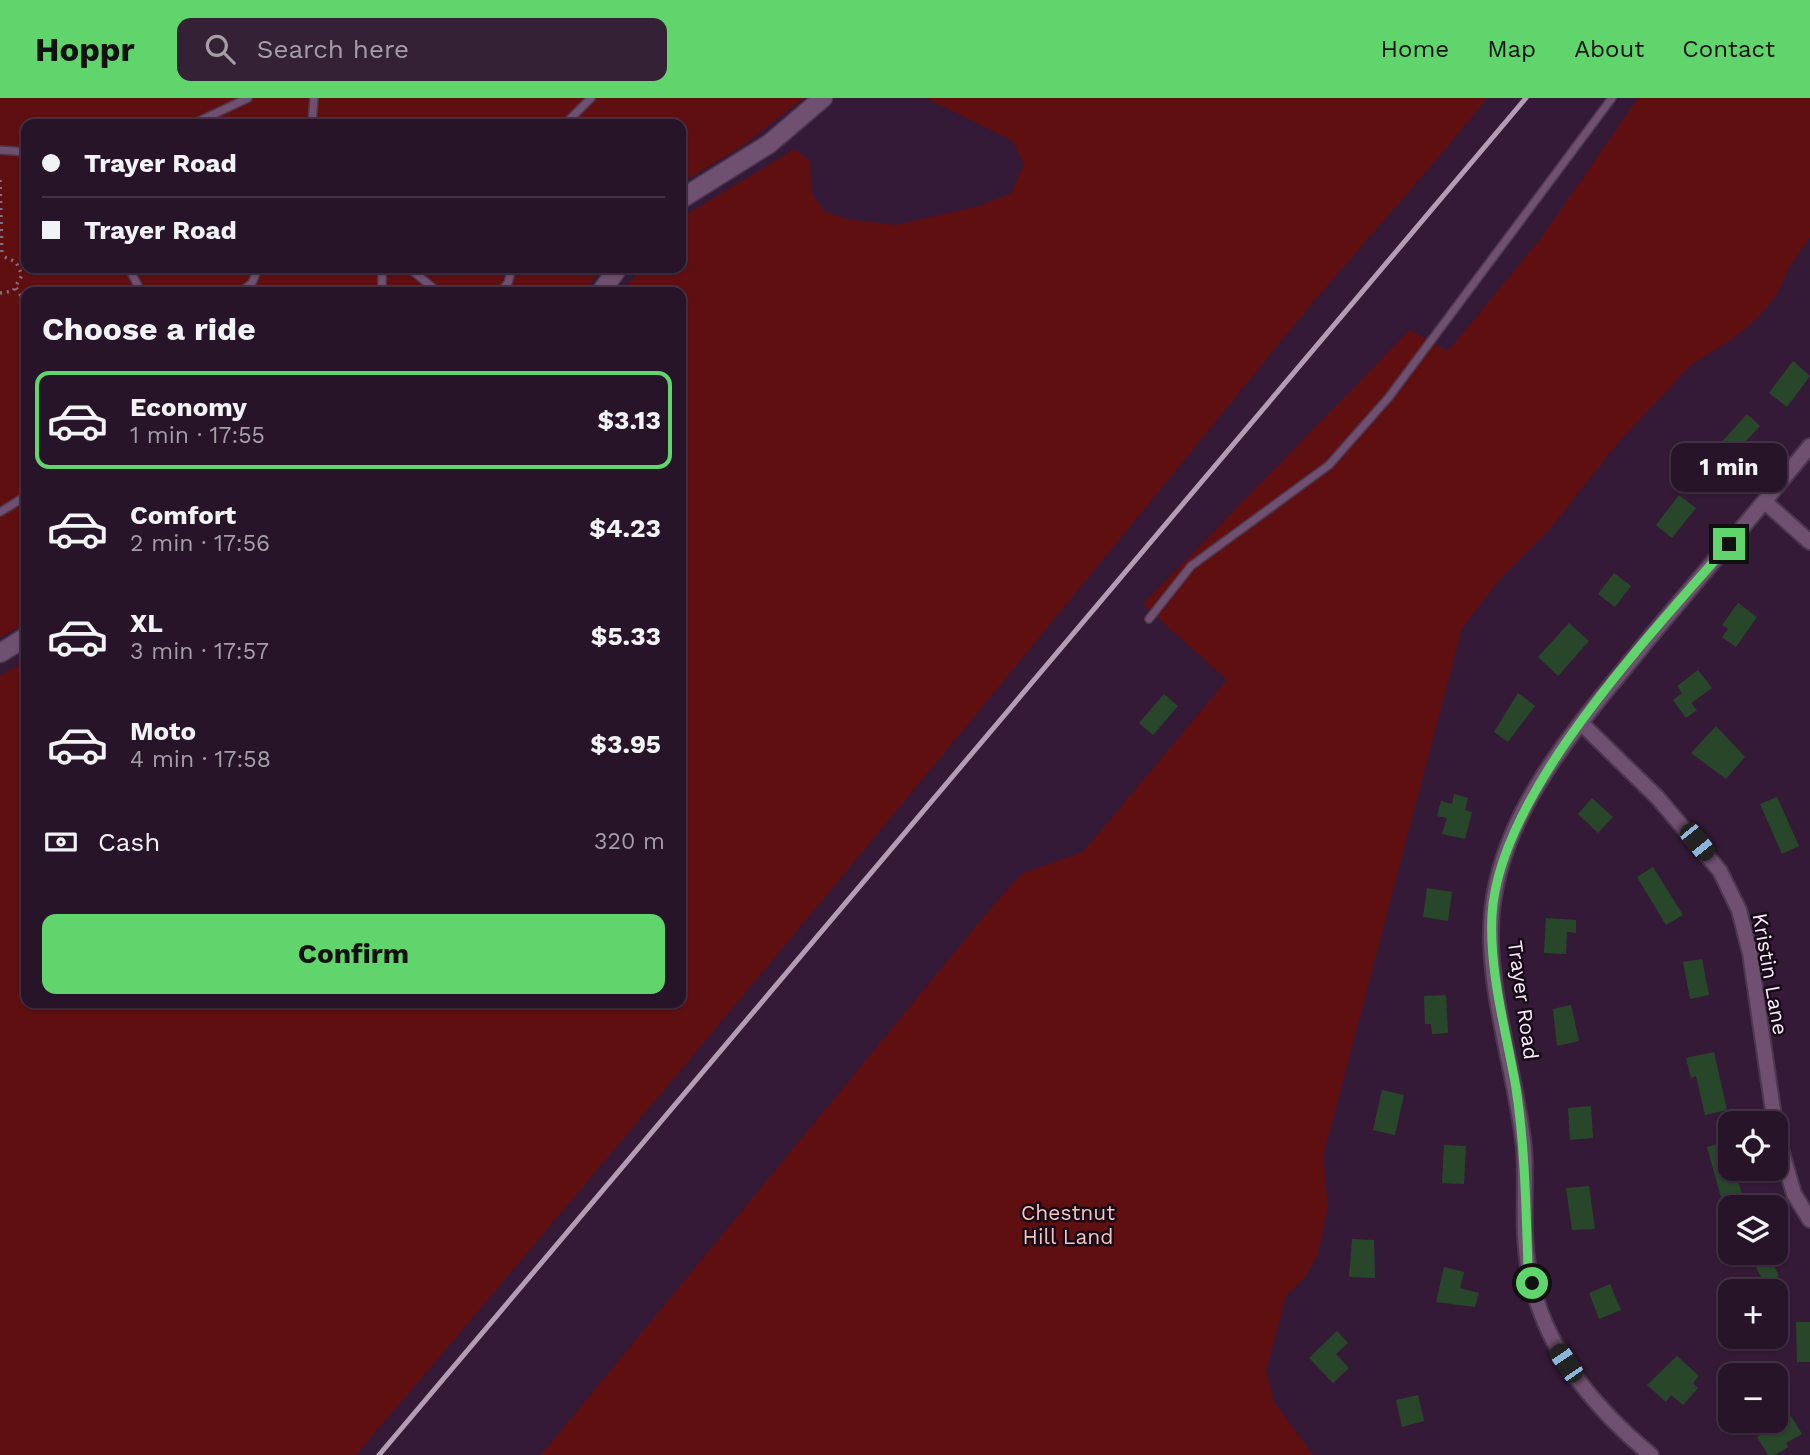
<!DOCTYPE html>
<meta charset="utf-8">
<style>
:root{--surface:#281429;--page:#342135;--text:#f1f3f6;--muted:#a59ea8;--line:#443346;--accent:#5fd56b}
body{margin:0;font-family:"Work Sans",sans-serif;background:var(--page);color:var(--text);height:100vh;display:flex;flex-direction:column;font-size:26px;white-space:nowrap}
*{box-sizing:border-box;margin:0}
p{font-size:23px;color:var(--muted)}
.icon{flex:none;width:38px;height:38px;fill:none;stroke:currentColor;stroke-width:2;stroke-linecap:round;stroke-linejoin:round}
.map{position:relative;flex:1;overflow:hidden}
.panel{position:absolute;left:21px;top:189px;width:665px;height:721px;display:flex;flex-direction:column;background:var(--surface);border-radius:14px;box-shadow:0 2px 5px #0004,0 0 0 2px var(--line)}
.panel>*{flex:none}
.hud{position:absolute;left:21px;top:21px;width:665px;height:154px;border-radius:14px;box-shadow:0 2px 5px #0004,0 0 0 2px var(--line);display:grid;align-content:center;height:154px;padding:0 21px;background:var(--surface)}
.tools{position:absolute;left:1718px;top:1013px;display:grid;gap:14px}
.tools a{display:grid;place-items:center;width:70px;height:70px;border-radius:14px;background:var(--surface);box-shadow:0 2px 5px #0004,0 0 0 2px var(--line);font-size:35px}
.end{position:absolute;width:32px;height:32px;margin:-16px;border:9px solid #5fd56b;background:#111;box-shadow:0 0 0 4px #111}
.from{border-radius:50%}
.bubble{position:absolute;height:49px;border-radius:14px;background:var(--surface);box-shadow:0 2px 5px #0004,0 0 0 2px var(--line);font-size:23px;font-weight:700;line-height:49px;text-align:center}
.car{position:absolute;width:21px;height:42px;margin:-21px -10px;border-radius:9px;box-shadow:0 0 5px 2px #0007;background:linear-gradient(#222 24%,#8ab4d8 0 40%,#222 0 76%,#8ab4d8 0 86%,#222 0)}
.hud b{display:flex;align-items:center;gap:24px;height:66px;font-size:26px}
.hud b+b{border-top:2px solid var(--line)}
.hud i{width:18px;height:18px;background:var(--text)}
ul{padding:0;list-style:none}
li{display:flex;align-items:center;gap:21px;height:98px;margin:0 14px 10px;padding:0 7px;border:4px solid transparent;border-radius:14px}
li div{flex:1}
li b{display:block;font-size:26px}
li em{font-style:normal;font-weight:700}
li.on{border-color:var(--accent)}
li>.icon{width:63px;height:63px;stroke-width:1.5}
h2{padding:0 21px;font-size:32px;line-height:84px}
.pay{display:flex;align-items:center;gap:18px;height:77px;padding:0 21px;font-size:26px}
.pay p{margin-inline-start:auto}
.cta{display:flex;gap:14px;margin-top:auto;padding:14px 21px}
.cta a{flex:1;height:80px;border-radius:14px;background:var(--accent);color:#111;font-size:28px;font-weight:700;line-height:80px;text-align:center}
header{display:flex;align-items:center;gap:42px;box-sizing:border-box;height:98px;padding:0 35px;background:var(--accent);color:#111}
header strong{font-size:33px}
nav{display:flex;gap:38px;margin-inline-start:auto;font-size:24px}
.search{width:490px;height:63px;background:var(--page);display:flex;align-items:center;gap:18px;box-sizing:border-box;padding:0 24px;border-radius:14px;color:var(--muted);font-size:26px}
.map>svg:first-child{display:block}
.green{fill:#600f11}
.building{fill:#28472a}
.lines{fill:none;stroke-linecap:round;stroke-linejoin:round}
.service-casing{stroke:#4d374f;stroke-width:10}
.minor-casing{stroke:#4d374f;stroke-width:18}
.tertiary-casing{stroke:#4d374f;stroke-width:21}
.path{stroke:#866e87;stroke-width:3.5;stroke-dasharray:2 5;stroke-linecap:butt}
.service{stroke:#6f5070;stroke-width:7}
.minor{stroke:#6f5070;stroke-width:14}
.tertiary{stroke:#6f5070;stroke-width:18}
.rail{stroke:#b39db4;stroke-width:5}
.route{stroke:#5fd56b;stroke-width:9}
.labels{text-anchor:middle;stroke-width:5;stroke-linejoin:round;paint-order:stroke}
.street-label{font-size:21px;fill:#fceafc;stroke:#160a17}
.park-label{font-size:21px;fill:#f7c4bf;stroke:#160a17}
</style>
<header>
<strong>Hoppr</strong>
<div class="search"><svg class="icon" aria-label="search" viewBox="0 0 24 24"><circle cx="10" cy="10" r="6"/><path d="M15 15l6 6"/></svg>Search here</div>
<nav><a>Home</a><a>Map</a><a>About</a><a>Contact</a></nav>
</header>
<div class="map">
<svg width="1810" height="1357" viewBox="0 0 1810 1357">
<rect width="100%" height="100%" fill="#351a37"/>
<path class="green" d="M0,0h804l-63,49 -60,36v-59h-655v144h576l-18,24h-558v330l-26,16z
M926,0h561c-64,81 -136,157 -201,237 -306,377 -615,750 -930,1120h-356v-779l26,-15v342h655v-711h-58l18,-24h40v-48l6,-6 108,-65 15,12 1,31 13,19 22,8 50,6 83,-19 32,-13 13,-28 -11,-24z
M1638,0h172v139l-22,32 -11,25 -18,22 -25,22 -42,26 -72,76 -70,89 -51,51 -37,48 -139,529 5,49 -11,50 -12,21 -19,19 -20,75 8,31 39,53h-772l455,-553 27,-29 60,-21 144,-172 -84,-76 267,-274 38,21 94,-114z"/>
<path class="building" d="M1793,263l17,15 -23,31 -18,-14z
M1747,316l13,12 -14,15 6,5 -22,24 -18,-17z
M1679,397l17,13 -24,30 -16,-13z
M1614,475l17,13 -16,21 -17,-13z
M1738,505l19,14 -21,30 -14,-10 6,-8 -6,-4z
M1569,525l20,18 -31,35 -20,-19z
M1698,572l14,18 -21,15 6,7 -11,8 -13,-18 9,-7 -5,-7z
M1518,595l17,13 -27,36 -14,-10z
M1164,596l14,12 -25,29 -14,-12z
M1716,628l29,31 -19,22 -35,-26z
M1454,696l14,4 -3,12 7,2 -7,27 -23,-5 5,-16 -10,-2 4,-15 11,3z
M1777,699l22,49 -17,8 -22,-50z
M1592,700l21,19 -15,16 -20,-19z
M1653,769l30,48 -17,10 -29,-48z
M1427,790l25,4 -4,29 -25,-4z
M1546,820l30,2v13l-9,-1 -1,22 -22,-1z
M1702,861l7,36 -19,4 -7,-37z
M1446,897l2,38 -16,1 -1,-10h-6l-1,-28z
M1571,907l8,36 -22,5 -4,-37z
M1714,954l13,58 -22,5 -9,-39 -5,2 -5,-20z
M1382,992l22,5 -9,40 -22,-5z
M1591,1008l2,32 -23,2 -2,-32z
M1731,1043v30l4,-1 6,21 -1,5 -18,5 -15,-54z
M1444,1047l22,1 -2,38 -22,-1z
M1589,1088l6,43 -23,1 -6,-42z
M1352,1141l22,1 1,38 -26,-1z
M1749,1155h19l11,23 -15,7z
M1444,1169l20,5 -4,16 19,5 -4,14 -39,-5z
M1610,1186l11,26 -22,9 -10,-26z
M1796,1224h14v40h-13z
M1337,1233l11,12 -12,11 13,14 -16,15 -24,-25z
M1677,1258l22,20 -6,7 5,5 -15,17 -12,-10 -5,7 -19,-17z
M1418,1297l6,26 -22,6 -6,-27z
M1791,1318l11,18 -16,9 2,4 -13,8h-7l-11,-18z"/>
<g class="lines">
<g class="service-casing">
<path id="service" d="M193,26l55,-26
M312,26l2,-26
M565,26l26,-26
M0,52l26,2
M129,170l12,24
M382,170v24
M409,170l29,24
M241,194l11,-9 6,-15
M500,194l8,-9 4,-15
M0,414l26,-16
M1149,521l42,-53 138,-101 60,-68 223,-299"/>
</g>
<g class="minor-casing">
<path id="minor" d="M1765,404l45,40
M1581,625l76,74 63,74 19,39 11,43 25,171
M1776,1034l18,62 16,26
M1651,1357c-59,-49 -108,-108 -122,-185 -8,-40 -2,-83 -5,-122 -8,-76 -39,-162 -32,-236 10,-104 87,-187 150,-265 55,-67 113,-133 168,-201"/>
</g>
<g class="tertiary-casing">
<path id="tertiary" d="M681,101l88,-55 54,-46
M601,194l17,-24
M0,555l26,-16"/>
</g>
<path class="path" d="M0,82l2,76
M16,190l10,16
M0,195l13,-2 9,-16 -6,-13 -14,-6"/>
<use href="#service" class="service"/>
<use href="#minor" class="minor"/>
<use href="#tertiary" class="tertiary"/>
<path class="rail" d="M379,1357l1147,-1357"/>
</g>
<g class="lines">
<path class="route" d="M1532,1185l-4,-15c-2,-60 -3,-121 -12,-180 -10,-58 -27,-115 -24,-173 7,-123 158,-279 237,-371"/>
</g>
<g class="labels">
<g class="street-label">
<text transform="translate(1770 876) rotate(80)" y="7">Kristin Lane</text>
<text transform="translate(1523 902) rotate(82)" y="7">Trayer Road</text>
</g>
<g class="park-label">
<text x="1068" y="1122">Chestnut<tspan x="1068" dy="24">Hill Land</tspan></text>
</g>
</g>
</svg>
<div class="tools">
<a><svg class="icon" aria-label="locate" viewBox="0 0 24 24"><circle cx="12" cy="12" r="6"/><path d="M12 2v4M12 18v4M2 12h4M18 12h4"/></svg></a>
<a><svg class="icon" aria-label="layers" viewBox="0 0 24 24"><path d="M12 4l9 5-9 5-9-5zM3 14l9 5 9-5"/></svg></a>
<a>+</a>
<a>−</a>
</div>
<i class="end from" style="left:1532px;top:1185px"></i>
<i class="end" style="left:1729px;top:446px"></i>
<div class="bubble" style="left:1671px;top:345px;width:116px">1 min</div>
<i class="car" style="left:1697px;top:744px;rotate:141deg"></i>
<i class="car" style="left:1566px;top:1265px;rotate:326deg"></i>
<div class="hud">
<b><i class="from"></i>Trayer Road</b>
<b><i></i>Trayer Road</b>
</div>
<section class="panel">
<h2>Choose a ride</h2>
<ul>
<li class="on"><svg class="icon" aria-label="car" viewBox="0 0 24 24"><path d="M5 17H2v-5l4-1 3-4h7l3 4 3 1v5h-3M9 17h6M6 11h13"/><circle cx="7" cy="17" r="2"/><circle cx="17" cy="17" r="2"/></svg><div><b>Economy</b><p>1 min · 17:55</p></div><em>$3.13</em></li>
<li><svg class="icon" aria-label="car" viewBox="0 0 24 24"><path d="M5 17H2v-5l4-1 3-4h7l3 4 3 1v5h-3M9 17h6M6 11h13"/><circle cx="7" cy="17" r="2"/><circle cx="17" cy="17" r="2"/></svg><div><b>Comfort</b><p>2 min · 17:56</p></div><em>$4.23</em></li>
<li><svg class="icon" aria-label="car" viewBox="0 0 24 24"><path d="M5 17H2v-5l4-1 3-4h7l3 4 3 1v5h-3M9 17h6M6 11h13"/><circle cx="7" cy="17" r="2"/><circle cx="17" cy="17" r="2"/></svg><div><b>XL</b><p>3 min · 17:57</p></div><em>$5.33</em></li>
<li><svg class="icon" aria-label="car" viewBox="0 0 24 24"><path d="M5 17H2v-5l4-1 3-4h7l3 4 3 1v5h-3M9 17h6M6 11h13"/><circle cx="7" cy="17" r="2"/><circle cx="17" cy="17" r="2"/></svg><div><b>Moto</b><p>4 min · 17:58</p></div><em>$3.95</em></li>
</ul>
<div class="pay"><svg class="icon" aria-label="cash" viewBox="0 0 24 24"><path d="M3 7h18v10H3z"/><circle cx="12" cy="12" r="2"/></svg>Cash<p>320 m</p></div>
<div class="cta"><a>Confirm</a></div>
</section>
</div>
